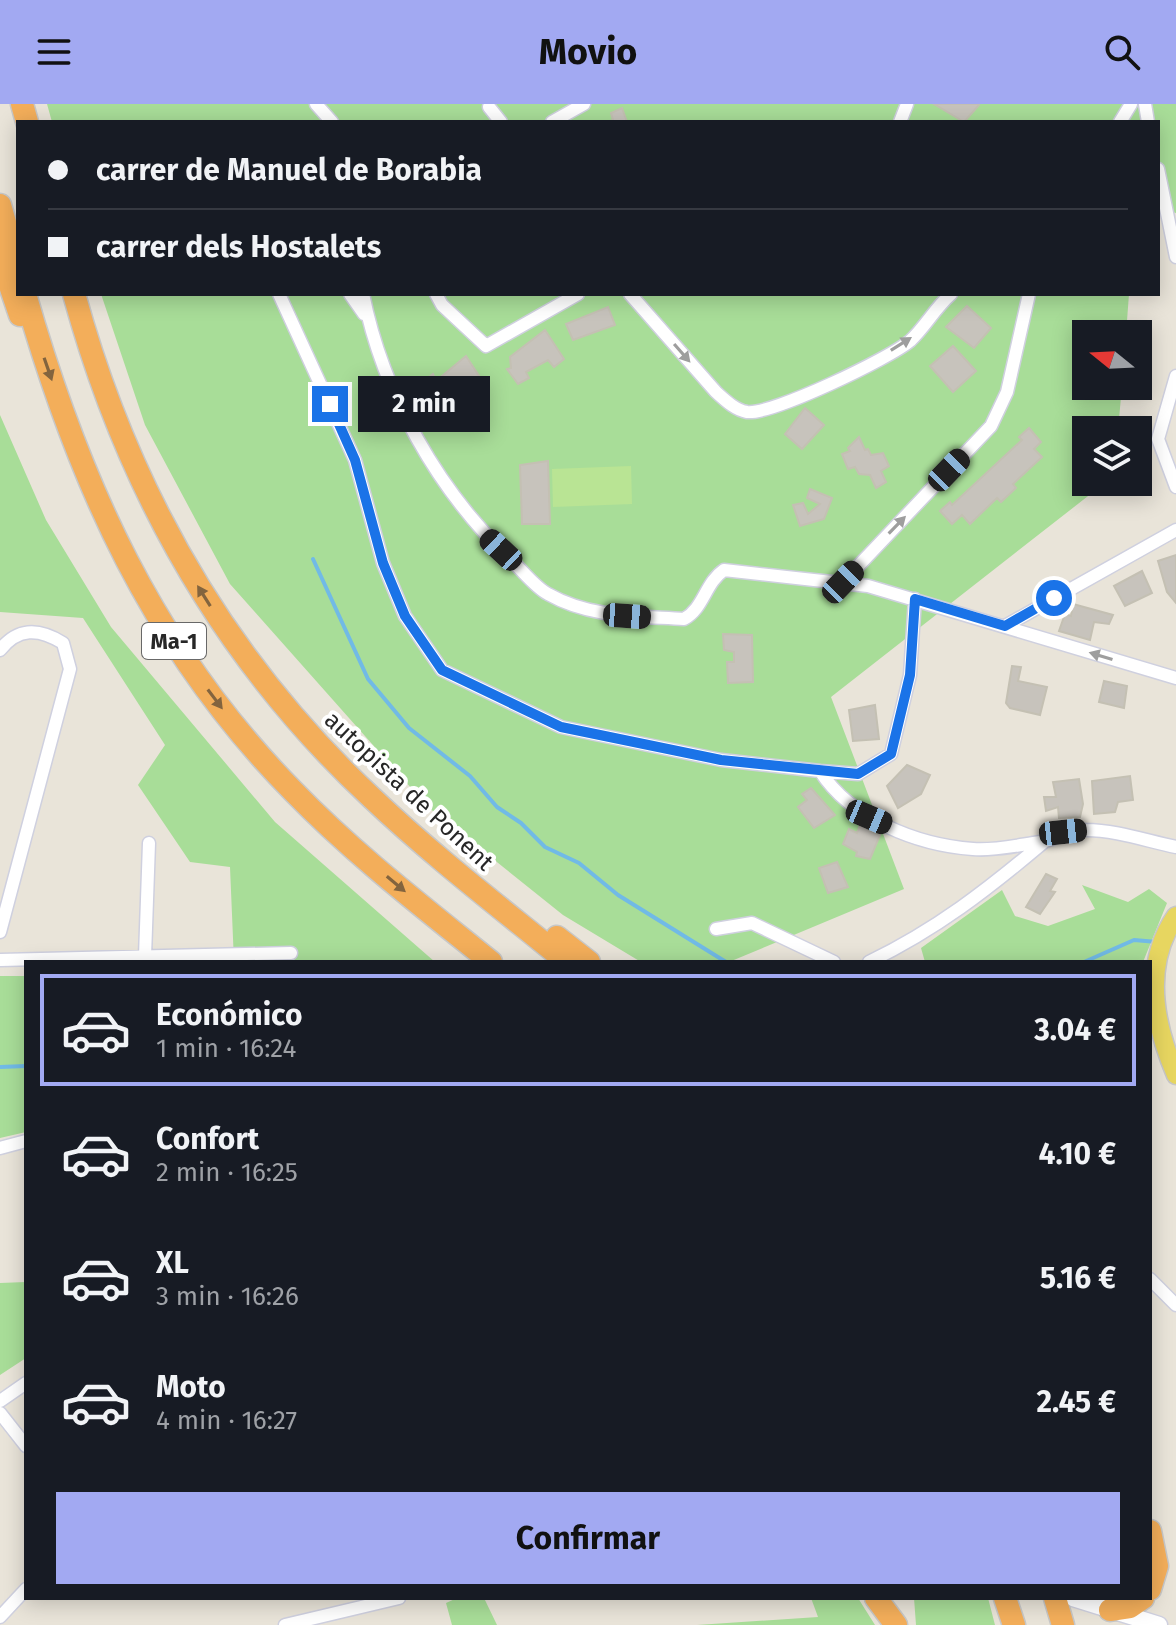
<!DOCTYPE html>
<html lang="es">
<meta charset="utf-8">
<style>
:root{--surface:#171b24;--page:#242831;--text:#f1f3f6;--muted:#9ea1a6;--line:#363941;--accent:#a2a9f2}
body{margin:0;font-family:"Fira Sans",sans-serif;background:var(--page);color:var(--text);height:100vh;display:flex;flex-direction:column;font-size:30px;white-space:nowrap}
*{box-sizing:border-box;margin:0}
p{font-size:26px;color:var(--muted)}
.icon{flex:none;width:44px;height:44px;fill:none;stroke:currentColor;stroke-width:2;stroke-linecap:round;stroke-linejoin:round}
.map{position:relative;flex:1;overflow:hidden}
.drawer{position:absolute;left:24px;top:856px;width:1128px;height:640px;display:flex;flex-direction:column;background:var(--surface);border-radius:0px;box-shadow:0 4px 20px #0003}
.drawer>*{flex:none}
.hud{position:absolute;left:16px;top:16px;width:1144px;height:176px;border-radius:0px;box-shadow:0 4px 20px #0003;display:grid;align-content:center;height:176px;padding:0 32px;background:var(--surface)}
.needle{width:52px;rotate:288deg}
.fabs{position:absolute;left:1072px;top:216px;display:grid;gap:16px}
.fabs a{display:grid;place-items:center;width:80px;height:80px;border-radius:0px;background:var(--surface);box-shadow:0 4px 20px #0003;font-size:40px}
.end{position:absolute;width:36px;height:36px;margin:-18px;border:10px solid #1a73e8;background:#fff;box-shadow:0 0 0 4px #fff}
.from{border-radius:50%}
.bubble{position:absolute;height:56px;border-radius:0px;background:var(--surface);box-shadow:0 4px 20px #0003;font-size:26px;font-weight:700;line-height:56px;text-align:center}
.car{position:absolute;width:24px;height:48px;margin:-24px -12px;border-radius:10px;box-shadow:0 0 6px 2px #0007;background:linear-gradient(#222 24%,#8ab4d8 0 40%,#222 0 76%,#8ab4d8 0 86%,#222 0)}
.hud b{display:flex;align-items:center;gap:28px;height:76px;font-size:30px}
.hud b+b{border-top:2px solid var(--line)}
.hud i{width:20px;height:20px;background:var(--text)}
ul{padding:14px 0 0;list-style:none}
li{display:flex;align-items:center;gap:24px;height:112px;margin:0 16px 12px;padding:0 16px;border:4px solid transparent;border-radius:0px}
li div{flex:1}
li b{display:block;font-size:30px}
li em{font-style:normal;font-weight:700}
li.on{border-color:var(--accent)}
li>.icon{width:72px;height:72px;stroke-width:1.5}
.action{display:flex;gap:16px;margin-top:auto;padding:16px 32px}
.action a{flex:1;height:92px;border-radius:0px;background:var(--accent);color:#111;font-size:32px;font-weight:700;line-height:92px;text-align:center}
header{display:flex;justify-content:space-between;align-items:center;height:104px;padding:0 32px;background:var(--accent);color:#111;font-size:36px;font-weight:700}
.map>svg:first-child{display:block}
.green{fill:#a8dd98}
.pitch{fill:#b9e494}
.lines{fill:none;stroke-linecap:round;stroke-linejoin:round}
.stream{stroke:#71bae6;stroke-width:4}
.building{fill:#c7c3bc;stroke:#c4c0b3;stroke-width:2}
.street-casing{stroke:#cfd0df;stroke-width:15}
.secondary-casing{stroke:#cfd0df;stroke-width:19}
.primary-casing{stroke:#c7c7c7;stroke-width:21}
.highway-casing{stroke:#c7c7c7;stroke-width:25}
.street{stroke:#fff;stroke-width:12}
.secondary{stroke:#fff;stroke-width:16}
.primary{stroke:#e7d660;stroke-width:18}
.highway{stroke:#f3ae5a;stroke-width:22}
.oneway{fill:#9e9e9e}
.oneway2{fill:#83643e}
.route{stroke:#1a73e8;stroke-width:10}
.labels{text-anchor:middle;stroke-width:8;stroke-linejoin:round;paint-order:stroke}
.shield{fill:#fff;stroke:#686868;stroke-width:2}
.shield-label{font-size:22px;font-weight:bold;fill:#272727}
.street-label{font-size:24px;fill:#272727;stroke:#fff}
</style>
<header><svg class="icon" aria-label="menu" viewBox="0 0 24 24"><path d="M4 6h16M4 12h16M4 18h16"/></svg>Movio<svg class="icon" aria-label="search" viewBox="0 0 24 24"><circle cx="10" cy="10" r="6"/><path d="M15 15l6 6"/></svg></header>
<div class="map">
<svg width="1176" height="1521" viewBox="0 0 1176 1521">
<rect width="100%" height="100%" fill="#e9e4d9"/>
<path class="green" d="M47,0h1129v109l-18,-5v-86h-1106z
M101,190h1028l-3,40h-40v52h36l-4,44h-32v52h20l-275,215 73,192 -175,73h-88l-78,-47 -135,-108 -198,-223 -85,-159z
M0,311l46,105 65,107 164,195 160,140h-201l-4,-95 -40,-5 -52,-77 27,-40 -82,-127 -83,-6z
M1082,781l46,17 21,-13 18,14 -24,59h-218l-4,-14 81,-58 13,26 33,10 47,-17z
M0,872h26v156l-26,6z
M26,1178v76l-26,17v-92z
M457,1494h27l13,27h-45l-6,-22z
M811,1494h47l17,27h-178l121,-8z
M914,1494h74l7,27h-79z"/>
<path class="pitch" d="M631,362l1,38 -79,3 -1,-38z"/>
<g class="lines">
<path class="stream" d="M313,455l55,120 41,49 61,48 27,31 24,16 24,24 34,16 39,32 108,67
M1084,858l50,-22 23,2
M0,963l26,-1"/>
</g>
<path class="building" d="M934,0h44l1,1 -15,17z
M622,4l5,14h-19l5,-2 -2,-7z
M967,202l24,22 -17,20 -28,-21z
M608,203l7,18 -42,15 -7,-16z
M545,226l19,29 -10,8 -6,-7 -22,12 3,6 -11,6 -11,-15 4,-1 -1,-11z
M953,242l23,25 -23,21 -23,-26z
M466,252l17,26 -44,25 -18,-24 12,-9 3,7z
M805,304l19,17 -22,24 -17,-15z
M1029,324l12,14 -7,7 8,8 -29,27 3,4 -15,14 -4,-4 -27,26 -8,-9 -10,9 -12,-13 10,-9 2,3 70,-65 -3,-3z
M859,333l6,13 3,-1 3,6 12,-2 6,13 -8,5 5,11 -10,6 -6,-13 -11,-1 -4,-7 -7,2 -6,-15 8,-3 -2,-3z
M548,357l2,63h-28l-2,-59z
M810,385l22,9 -8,21 -24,7 -7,-21 10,-2 5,11 12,-10 -13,-6z
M1176,451v48l-9,-11 -9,-31z
M1142,467l10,22 -27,13 -11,-20z
M1073,500l40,11 -4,9 -15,-2 -4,18 -31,-9 6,-17 6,2z
M723,530l29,1 1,47 -25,1 -1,-21h7v-10l-10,-2z
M1012,562l9,1 -3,14 29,6 -7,28 -30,-7 -4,-5z
M1104,577l23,5 -3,22 -25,-6z
M875,601l4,34 -26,2 -4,-31z
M907,661l23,10 -9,19 -23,14 -11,-22z
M1130,672l3,24 -15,2 -3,10 -21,2 -2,-33z
M1079,675l4,25 -3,13 -21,1 -1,-11 -12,4 -2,-14h12l-3,-15z
M811,684l24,27 -21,13 -16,-21 9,-7 -5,-6z
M860,721l20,10 -10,24 -14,-3 1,-4 -14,-8 6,-15 8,4z
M837,758l11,25 -20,6 -9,-25z
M1046,770l11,5 -7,12 5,1 -15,22 -14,-7z"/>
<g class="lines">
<g class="street-casing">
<path id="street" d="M316,0l16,18
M1145,0l3,18
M489,3l12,15
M552,18l32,-18
M900,18l7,-18
M1120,18l11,-18
M1158,65l18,88
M279,190l76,166 28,103 22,53 37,54 119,57 160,33 99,11c31,48 97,74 153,78 20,2 46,-4 67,-7 16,-2 28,-13 46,-12 29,0 61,11 90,17
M350,190l14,20
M363,190c20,100 75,197 149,267 11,10 23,26 36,33 42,24 90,22 136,25 20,-11 21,-36 40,-49l144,16 308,92
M436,190l6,11 44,41 92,-52
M630,190l86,98c9,8 19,18 31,20 25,3 143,-54 163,-71 15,-14 25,-33 41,-47
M1176,272l-18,63 18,48
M843,478l148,-156 16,-34 22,-98
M1005,522l171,-96
M0,546c18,-23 39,-22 63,-7l7,26 -70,263
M820,667l38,3 33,-20 19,-79 5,-76
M716,825l36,-6 82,39
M145,852l4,-113
M0,856l291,-7
M869,858c68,-33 118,-72 175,-120
M0,1044l26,-7
M1150,1175l26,26
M0,1297l26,-18
M0,1309l26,33
M0,1513l26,-28
M285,1521l114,-27"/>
</g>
<g class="secondary-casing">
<path id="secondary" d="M1073,1494l86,27"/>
</g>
<g class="primary-casing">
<path id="primary" d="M1176,812c-34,49 -22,108 0,159"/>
</g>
<g class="highway-casing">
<path id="highway" d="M22,0l5,18
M0,101l18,63
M0,152l20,59
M25,190c54,189 128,355 268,497 61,63 130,116 198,171
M74,190c53,194 150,366 298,504 61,58 129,110 195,164
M557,833l32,25
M1150,1427l7,35 -7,23
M876,1494l20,27
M1005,1494l9,27
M1055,1494l8,27
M1110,1506l20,-3 13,-9"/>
</g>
<use href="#street" class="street"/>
<use href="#secondary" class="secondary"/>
<use href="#primary" class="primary"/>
<use href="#highway" class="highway"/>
</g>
<defs><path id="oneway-solid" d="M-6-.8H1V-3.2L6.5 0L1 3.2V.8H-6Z" transform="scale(2)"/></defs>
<g class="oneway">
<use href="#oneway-solid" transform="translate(901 240) rotate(-32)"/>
<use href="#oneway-solid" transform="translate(682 249) rotate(49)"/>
<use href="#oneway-solid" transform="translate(897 421) rotate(-46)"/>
<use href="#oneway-solid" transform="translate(1101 552) rotate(-163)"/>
</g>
<g class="oneway2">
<use href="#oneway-solid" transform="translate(48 265) rotate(71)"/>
<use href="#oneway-solid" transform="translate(204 492) rotate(-122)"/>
<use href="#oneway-solid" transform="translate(215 595) rotate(53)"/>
<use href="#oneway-solid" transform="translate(396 780) rotate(40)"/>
</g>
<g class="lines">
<path class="route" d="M330,300l25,56 28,103 22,53 37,54 119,57 160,33 137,14 33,-20 19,-79 5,-76 90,27 49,-28"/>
</g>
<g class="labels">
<rect class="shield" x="142" y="519" width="64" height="36" rx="6"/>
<g class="shield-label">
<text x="174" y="545">Ma-1</text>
</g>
<g class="street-label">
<text transform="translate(409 687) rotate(43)" y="8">autopista de Ponent</text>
</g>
</g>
</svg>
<div class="fabs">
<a><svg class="needle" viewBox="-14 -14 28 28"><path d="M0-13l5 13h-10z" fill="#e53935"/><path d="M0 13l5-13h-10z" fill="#9ea1a6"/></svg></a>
<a><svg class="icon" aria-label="layers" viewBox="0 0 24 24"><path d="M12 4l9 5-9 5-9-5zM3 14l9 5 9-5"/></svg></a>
</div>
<i class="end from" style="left:1054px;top:494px"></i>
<i class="end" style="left:330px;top:300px"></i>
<div class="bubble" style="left:358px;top:272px;width:132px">2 min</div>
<i class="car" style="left:949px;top:366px;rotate:44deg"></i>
<i class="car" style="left:501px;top:446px;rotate:313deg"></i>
<i class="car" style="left:843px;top:478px;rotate:44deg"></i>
<i class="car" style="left:627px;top:512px;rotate:94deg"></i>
<i class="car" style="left:869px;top:713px;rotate:113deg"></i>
<i class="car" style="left:1063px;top:728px;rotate:84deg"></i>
<div class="hud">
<b><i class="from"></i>carrer de Manuel de Borabia</b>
<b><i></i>carrer dels Hostalets</b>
</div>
<section class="drawer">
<ul>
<li class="on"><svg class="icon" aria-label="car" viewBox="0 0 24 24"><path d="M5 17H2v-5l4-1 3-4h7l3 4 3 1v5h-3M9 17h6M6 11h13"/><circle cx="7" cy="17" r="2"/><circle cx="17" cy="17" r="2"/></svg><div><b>Económico</b><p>1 min · 16:24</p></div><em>3.04 €</em></li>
<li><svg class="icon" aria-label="car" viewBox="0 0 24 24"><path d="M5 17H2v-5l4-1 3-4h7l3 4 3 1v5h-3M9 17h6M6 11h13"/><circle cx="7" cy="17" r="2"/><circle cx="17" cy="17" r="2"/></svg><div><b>Confort</b><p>2 min · 16:25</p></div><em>4.10 €</em></li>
<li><svg class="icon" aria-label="car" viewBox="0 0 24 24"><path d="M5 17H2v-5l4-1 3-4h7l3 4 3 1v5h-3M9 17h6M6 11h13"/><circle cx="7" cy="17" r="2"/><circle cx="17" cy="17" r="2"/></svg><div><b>XL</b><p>3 min · 16:26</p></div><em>5.16 €</em></li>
<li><svg class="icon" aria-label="car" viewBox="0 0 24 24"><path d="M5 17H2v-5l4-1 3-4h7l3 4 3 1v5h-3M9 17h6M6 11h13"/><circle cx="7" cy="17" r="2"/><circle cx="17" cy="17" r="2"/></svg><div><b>Moto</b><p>4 min · 16:27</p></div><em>2.45 €</em></li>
</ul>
<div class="action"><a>Confirmar</a></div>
</section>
</div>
